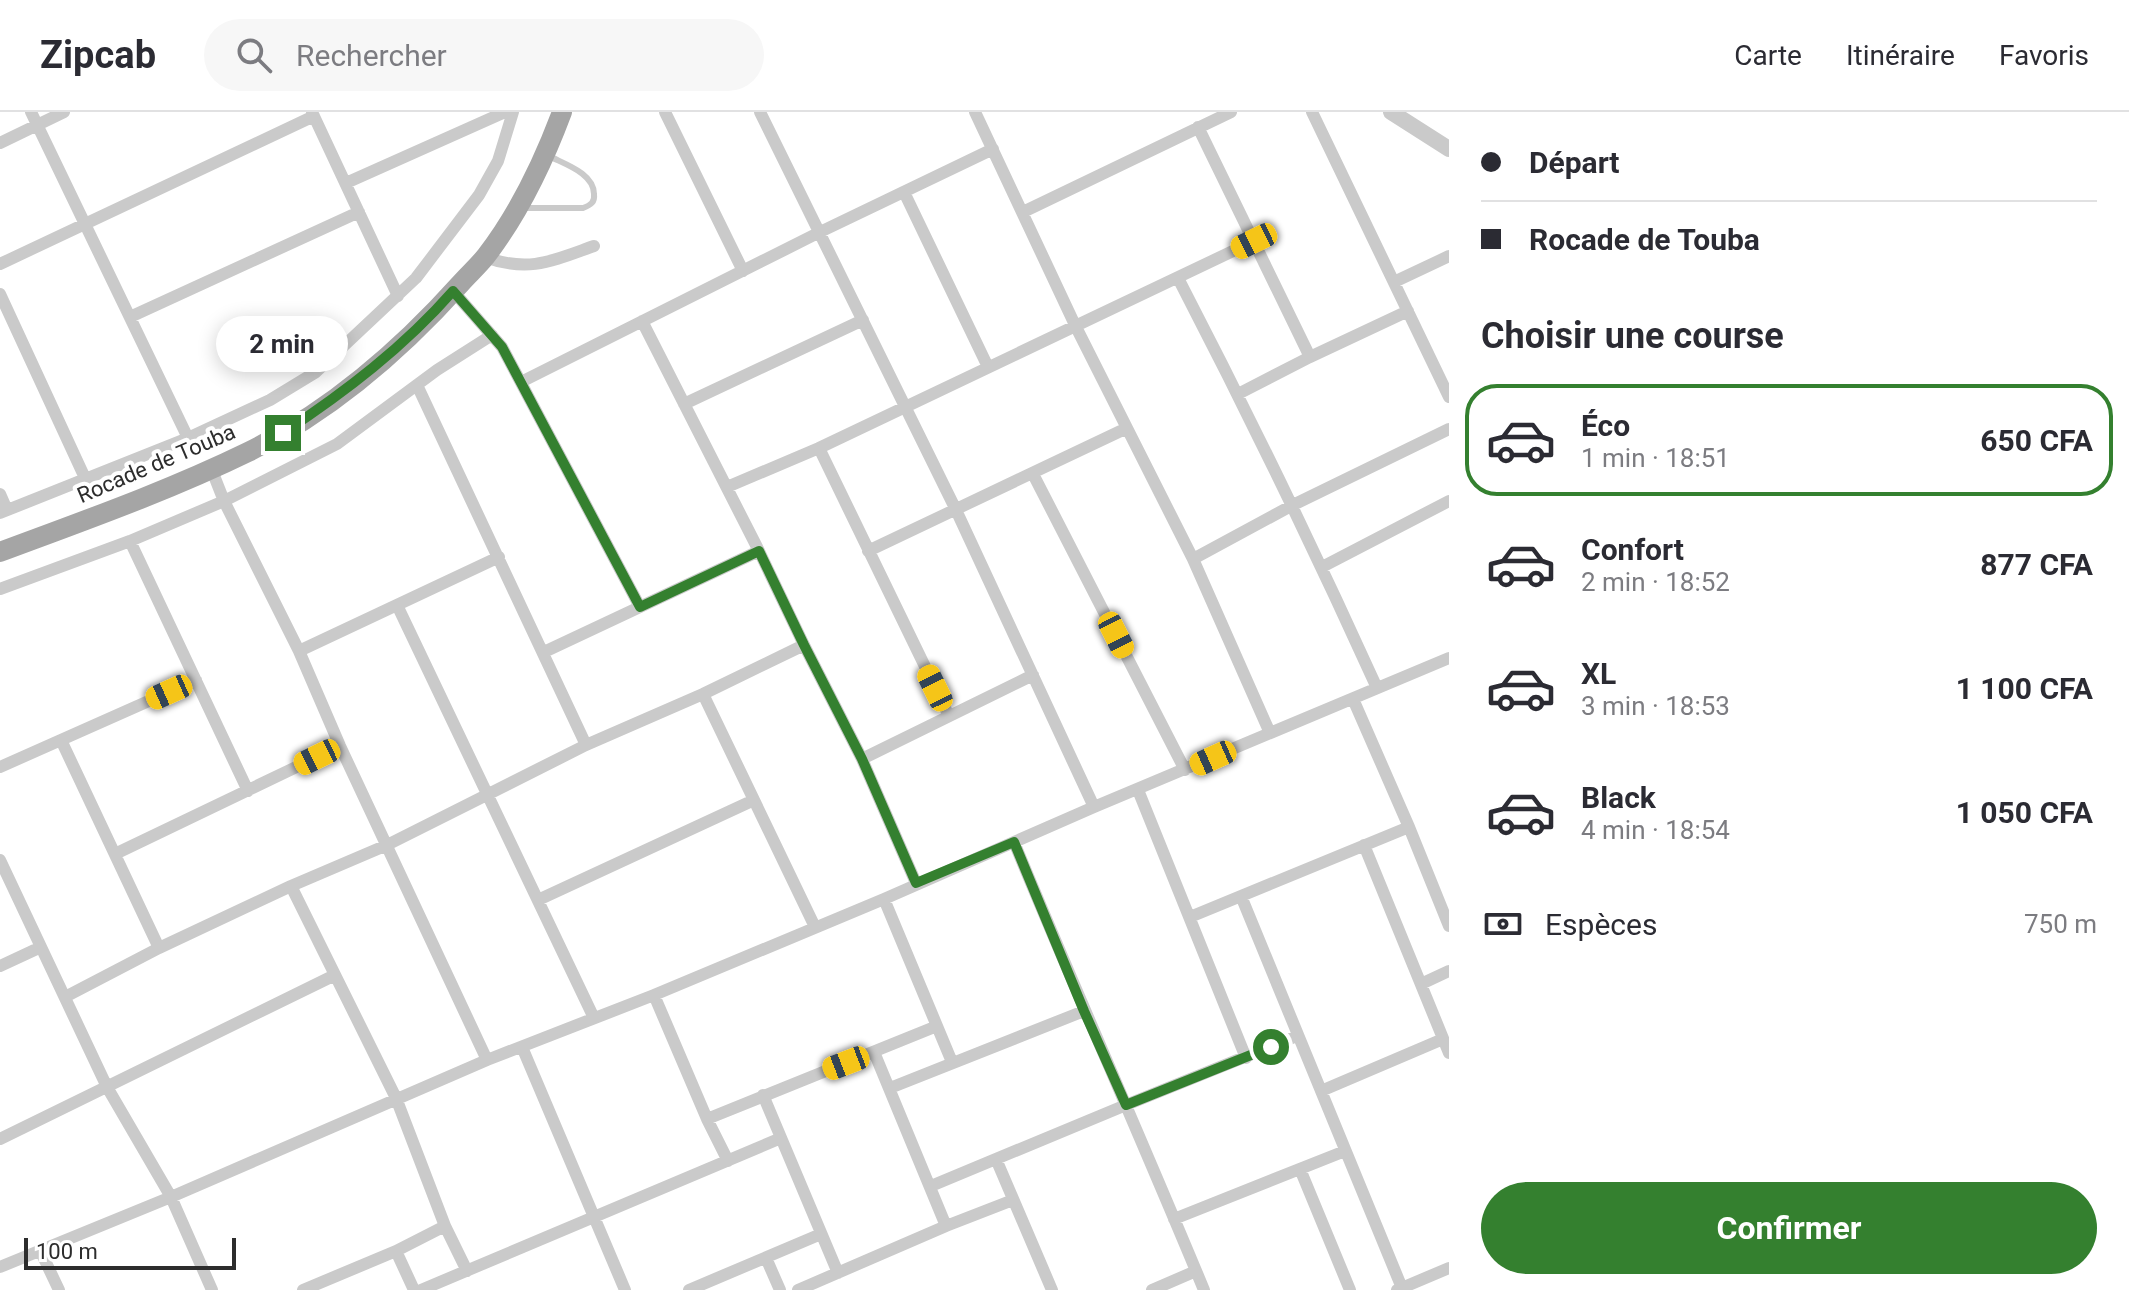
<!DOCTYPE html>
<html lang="fr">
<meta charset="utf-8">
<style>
:root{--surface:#fff;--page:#f7f7f7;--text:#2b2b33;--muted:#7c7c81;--line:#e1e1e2;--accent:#34802f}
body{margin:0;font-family:Roboto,sans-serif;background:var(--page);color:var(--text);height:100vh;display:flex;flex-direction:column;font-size:30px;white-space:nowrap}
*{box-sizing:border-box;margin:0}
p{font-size:26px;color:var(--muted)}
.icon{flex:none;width:44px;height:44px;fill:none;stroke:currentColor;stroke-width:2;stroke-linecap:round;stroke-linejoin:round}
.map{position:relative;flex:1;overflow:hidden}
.panel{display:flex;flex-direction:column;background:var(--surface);width:680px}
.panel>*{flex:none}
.guide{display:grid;align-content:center;height:176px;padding:0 32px;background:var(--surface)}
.scale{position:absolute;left:24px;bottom:20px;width:212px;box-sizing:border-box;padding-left:8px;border:4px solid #2d2d2d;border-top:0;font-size:22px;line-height:28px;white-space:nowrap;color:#2d2d2d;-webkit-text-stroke:6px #fff;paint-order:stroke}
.end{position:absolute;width:36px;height:36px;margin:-18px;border:10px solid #34802f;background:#fff;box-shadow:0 0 0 4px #fff}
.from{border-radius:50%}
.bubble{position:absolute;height:56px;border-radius:28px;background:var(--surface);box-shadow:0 4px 20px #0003;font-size:26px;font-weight:700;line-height:56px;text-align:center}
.car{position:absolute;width:24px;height:48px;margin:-24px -12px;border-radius:10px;box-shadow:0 0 6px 2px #0007;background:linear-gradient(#f5c518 24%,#345 0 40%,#f5c518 0 76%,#345 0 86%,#f5c518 0)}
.guide b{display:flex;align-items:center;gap:28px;height:76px;font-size:30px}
.guide b+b{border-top:2px solid var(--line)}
.guide i{width:20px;height:20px;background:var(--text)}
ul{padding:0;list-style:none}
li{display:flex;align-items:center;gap:24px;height:112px;margin:0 16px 12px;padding:0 16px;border:4px solid transparent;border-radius:32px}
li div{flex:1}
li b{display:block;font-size:30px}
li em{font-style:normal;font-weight:700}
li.active{border-color:var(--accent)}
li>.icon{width:72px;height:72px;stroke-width:1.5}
h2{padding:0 32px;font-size:36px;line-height:96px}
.pay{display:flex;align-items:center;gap:20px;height:88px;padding:0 32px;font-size:30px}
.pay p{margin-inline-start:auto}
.button{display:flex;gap:16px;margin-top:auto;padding:16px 32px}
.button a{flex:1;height:92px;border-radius:48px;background:var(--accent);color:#fff;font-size:32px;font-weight:700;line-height:92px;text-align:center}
header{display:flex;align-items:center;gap:48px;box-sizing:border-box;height:112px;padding:0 40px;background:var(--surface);border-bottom:2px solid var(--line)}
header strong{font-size:38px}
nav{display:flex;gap:44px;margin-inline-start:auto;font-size:28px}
.search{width:560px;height:72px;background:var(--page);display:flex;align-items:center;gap:20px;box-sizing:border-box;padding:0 28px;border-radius:44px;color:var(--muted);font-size:30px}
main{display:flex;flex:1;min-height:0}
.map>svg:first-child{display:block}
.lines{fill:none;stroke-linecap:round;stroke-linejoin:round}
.service{stroke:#cacaca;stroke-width:6}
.minor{stroke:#cacaca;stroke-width:12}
.tertiary{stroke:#cacaca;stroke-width:16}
.primary{stroke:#a5a5a5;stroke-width:20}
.route{stroke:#34802f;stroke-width:10}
.labels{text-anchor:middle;stroke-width:8;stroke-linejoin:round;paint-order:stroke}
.street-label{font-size:22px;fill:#2d2d2d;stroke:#fff}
</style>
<header>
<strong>Zipcab</strong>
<div class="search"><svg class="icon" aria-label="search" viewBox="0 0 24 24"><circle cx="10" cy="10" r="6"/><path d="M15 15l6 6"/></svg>Rechercher</div>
<nav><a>Carte</a><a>Itinéraire</a><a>Favoris</a></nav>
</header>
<main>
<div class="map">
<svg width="1449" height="1178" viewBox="0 0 1449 1178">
<rect width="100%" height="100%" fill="#fff"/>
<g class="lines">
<path class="service" d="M521,96h62c8,-3 12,-6 11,-14 0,-21 -30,-30 -45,-38"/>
<path class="minor" d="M31,0l157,326
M312,0l86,184
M665,0l78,159
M760,0l196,398 138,297
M975,0l100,213 118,234 77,174
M1312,0l137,285
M1198,15l112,230
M0,31l64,-31
M346,71l159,-71
M904,80l84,175
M1023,100l208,-100
M485,145c44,16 67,4 109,-11
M0,152l314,-148
M1178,166c70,135 136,271 199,410
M1394,170l55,-26
M453,179l49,56 138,260
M0,182l85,184
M130,205l229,-105
M642,209l117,230 45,94 58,114 54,124
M521,270l299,-150 173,-83
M417,273l169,360
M1238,282l72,-37 98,-46
M684,292l179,-84
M819,336l130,268
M211,356l13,33 75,150 41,95 147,314
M1033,362l152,296
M727,375l92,-39 435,-207
M0,382l7,16
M0,401l188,-75 82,-38 46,-28 100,-94 63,-83 19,-34 15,-49
M130,429l118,250
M868,439l259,-123
M1193,447l98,-53 158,-77
M1322,455l127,-66
M0,477l130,-48 94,-40 113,-57 100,-74 55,-35
M397,493l197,413
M299,539l200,-94
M544,540l215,-101
M703,582l112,233
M1353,587l56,128 40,99
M61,628l98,208
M862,647l171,-84
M0,655l196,-87
M1138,678l108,268
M1014,730c62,150 128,298 190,448
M1364,733l85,208
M115,742l225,-108
M0,748l107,227 64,110 41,93
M291,774l105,212 49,128 22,45
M1241,784l161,392
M884,787l68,163
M538,788l216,-100
M1190,805l219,-90
M0,854l41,-19
M1421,872l28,-13
M654,883l53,124 21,42
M65,885l94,-49 132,-62 96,-41 199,-100 117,-51 101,-49
M522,935l103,243
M874,940l72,174
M890,976l194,-77
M1321,979l122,-52
M763,983l75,178
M707,1007l230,-93
M0,1027l335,-164
M996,1047l56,131
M1300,1057l50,121
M931,1074l195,-81 171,-69
M1174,1107l171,-68
M40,1138l19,40
M396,1139l18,39
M766,1146l14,32
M0,1155l171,-70 316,-137 167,-65 230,-96 210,-92 355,-149
M303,1178l93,-39 49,-25
M421,1178l360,-152
M689,1178l132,-56
M798,1178l148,-64 67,-26
M1152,1178l44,-19
M1397,1178l52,-22"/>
<path class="tertiary" d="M1391,0l58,37"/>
<path class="primary" d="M0,440c83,-31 168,-61 248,-100 81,-40 153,-102 213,-169 8,-9 17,-17 25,-27 33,-43 57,-93 76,-144"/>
</g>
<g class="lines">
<path class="route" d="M283,321c62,-41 121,-86 170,-142l49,56 138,260 119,-56 45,94 58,114 54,124 98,-41 70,169 42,94 145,-58"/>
</g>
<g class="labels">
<g class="street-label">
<text transform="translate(156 351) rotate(-23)" y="8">Rocade de Touba</text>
</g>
</g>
</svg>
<div class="scale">100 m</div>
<i class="end from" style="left:1271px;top:935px"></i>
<i class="end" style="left:283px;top:321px"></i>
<div class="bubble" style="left:216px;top:204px;width:132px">2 min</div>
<i class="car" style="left:1254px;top:129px;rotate:244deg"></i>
<i class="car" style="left:1116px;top:523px;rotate:153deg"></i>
<i class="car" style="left:935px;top:576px;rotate:334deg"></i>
<i class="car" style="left:169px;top:580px;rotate:246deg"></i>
<i class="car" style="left:317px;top:645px;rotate:244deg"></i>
<i class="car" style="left:1213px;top:646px;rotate:246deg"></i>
<i class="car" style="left:846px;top:951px;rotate:249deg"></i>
</div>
<section class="panel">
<div class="guide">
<b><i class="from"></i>Départ</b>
<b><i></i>Rocade de Touba</b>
</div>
<h2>Choisir une course</h2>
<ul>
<li class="active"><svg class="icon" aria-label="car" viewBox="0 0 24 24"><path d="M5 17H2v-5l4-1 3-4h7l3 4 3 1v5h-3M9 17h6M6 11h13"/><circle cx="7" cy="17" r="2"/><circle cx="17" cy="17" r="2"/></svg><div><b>Éco</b><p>1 min · 18:51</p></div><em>650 CFA</em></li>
<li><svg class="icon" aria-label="car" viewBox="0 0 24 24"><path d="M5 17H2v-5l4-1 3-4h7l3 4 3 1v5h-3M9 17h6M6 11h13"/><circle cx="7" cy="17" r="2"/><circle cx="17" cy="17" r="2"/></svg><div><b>Confort</b><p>2 min · 18:52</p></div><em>877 CFA</em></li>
<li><svg class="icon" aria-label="car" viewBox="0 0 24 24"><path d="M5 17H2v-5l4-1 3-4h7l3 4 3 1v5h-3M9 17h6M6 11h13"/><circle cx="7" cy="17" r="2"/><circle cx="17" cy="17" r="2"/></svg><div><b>XL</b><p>3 min · 18:53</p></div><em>1 100 CFA</em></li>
<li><svg class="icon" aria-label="car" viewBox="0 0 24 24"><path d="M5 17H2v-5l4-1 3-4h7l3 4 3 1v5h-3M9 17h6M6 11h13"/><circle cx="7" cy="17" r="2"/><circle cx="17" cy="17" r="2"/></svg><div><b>Black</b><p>4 min · 18:54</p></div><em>1 050 CFA</em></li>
</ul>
<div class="pay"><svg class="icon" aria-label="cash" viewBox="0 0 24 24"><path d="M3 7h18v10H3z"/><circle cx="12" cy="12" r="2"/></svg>Espèces<p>750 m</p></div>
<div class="button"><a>Confirmer</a></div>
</section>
</main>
